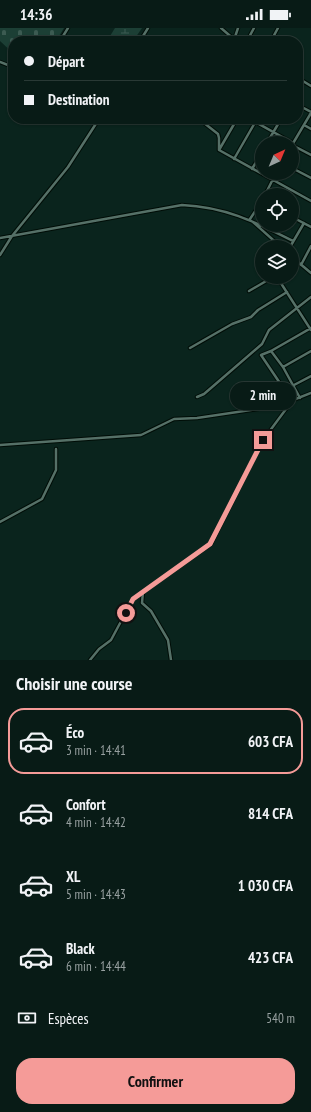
<!DOCTYPE html>
<html lang="fr">
<meta charset="utf-8">
<style>
:root{--surface:#081b16;--page:#162823;--text:#f1f3f6;--muted:#98a1a1;--line:#293935;--accent:#f59b98}
body{margin:0;font-family:"PT Sans Narrow",sans-serif;background:var(--page);color:var(--text);height:100vh;display:flex;flex-direction:column;font-size:15px;white-space:nowrap}
*{box-sizing:border-box;margin:0}
p{font-size:13px;color:var(--muted)}
.icon{flex:none;width:22px;height:22px;fill:none;stroke:currentColor;stroke-width:2;stroke-linecap:round;stroke-linejoin:round}
.map{position:relative;height:632px;overflow:hidden}
.details{display:flex;flex-direction:column;background:var(--surface);flex:1}
.details>*{flex:none}
.hud{position:absolute;left:8px;top:8px;width:295px;height:88px;border-radius:16px;box-shadow:0 1px 3px #0004,0 0 0 1px var(--line);display:grid;align-content:center;height:88px;padding:0 16px;background:var(--surface)}
.needle{width:26px;rotate:44deg}
.tools{position:absolute;left:255px;top:108px;display:grid;gap:8px}
.tools a{display:grid;place-items:center;width:44px;height:44px;border-radius:50%;background:var(--surface);box-shadow:0 1px 3px #0004,0 0 0 1px var(--line);font-size:20px}
.end{position:absolute;width:18px;height:18px;margin:-9px;border:5px solid #f59b98;background:#111;box-shadow:0 0 0 2px #111}
.from{border-radius:50%}
.bubble{position:absolute;height:28px;border-radius:14px;background:var(--surface);box-shadow:0 1px 3px #0004,0 0 0 1px var(--line);font-size:13px;font-weight:700;line-height:28px;text-align:center}
.hud b{display:flex;align-items:center;gap:14px;height:38px;font-size:15px}
.hud b+b{border-top:1px solid var(--line)}
.hud i{width:10px;height:10px;background:var(--text)}
ul{padding:0;list-style:none}
li{display:flex;align-items:center;gap:12px;height:66px;margin:0 8px 6px;padding:0 8px;border:2px solid transparent;border-radius:16px}
li div{flex:1}
li b{display:block;font-size:15px}
li em{font-style:normal;font-weight:700}
li.on{border-color:var(--accent)}
li>.icon{width:36px;height:36px;stroke-width:1.5}
h2{padding:0 16px;font-size:18px;line-height:48px}
.pay{display:flex;align-items:center;gap:10px;height:44px;padding:0 16px;font-size:15px}
.pay p{margin-inline-start:auto}
.button{display:flex;gap:8px;margin-top:auto;padding:8px 16px}
.button a{flex:1;height:46px;border-radius:16px;background:var(--accent);color:#111;font-size:16px;font-weight:700;line-height:46px;text-align:center}
.status{display:flex;justify-content:space-between;align-items:center;height:28px;padding:0 20px;background:var(--surface);direction:ltr}
.status svg{height:11px;fill:currentColor}
.map>svg:first-child{display:block}
.wetland{fill:url(#wetland-marsh)}
.cemetery{fill:url(#cemetery-stones)}
.lines{fill:none;stroke-linecap:round;stroke-linejoin:round}
.street-casing{stroke:#000d07;stroke-width:4.5}
.street{stroke:#557067;stroke-width:2.5}
.route{stroke:#f59b98;stroke-width:5}
</style>
<div class="status"><b>14:36</b><svg viewBox="0 0 49 12"><path d="M0 12V9h3v3zM5 12V6h3v6zM10 12V3h3v9zM15 12V0h3v12zM26 1h20v11H26zM47 4h2v5h-2z"/></svg></div>
<div class="map">
<svg width="311" height="632" viewBox="0 0 311 632">
<defs>
<pattern id="wetland-marsh" width="20" height="14" patternUnits="userSpaceOnUse"><rect width="20" height="14" fill="#1c3f35"/><path d="M1 5h8M5 5V1M11 12h8M15 12V8" fill="none" stroke="#3c5b52"/></pattern>
<pattern id="cemetery-stones" width="16" height="16" patternUnits="userSpaceOnUse"><rect width="16" height="16" fill="#1c3f35"/><path d="M2 7V4a2 2 0 0 1 4 0v3zM10 15v-3a2 2 0 0 1 4 0v3z" fill="#3c5b52"/></pattern>
</defs>
<rect width="100%" height="100%" fill="#0a241d"/>
<path class="wetland" d="M115,0h27l-9,13h-26z"/>
<path class="cemetery" d="M0,0h64l-8,13h-43v12l-13,-12z"/>
<g class="lines">
<g class="street-casing">
<path id="street" d="M221,0l15,13
M234,12l4,-12
M60,13l8,-13
M140,13l8,-13
M247,13l7,-13
M271,13l7,-13
M0,34l13,5
M298,50l13,8
M298,77l13,7
M199,91l19,15 1,4v12l92,51
M250,91l43,24
M304,97l7,4
M267,115l14,-24
M292,117l19,-32
M292,117l19,10
M219,122l18,-31
M234,131l23,-40
M292,140l19,10
M252,141l10,-17
M265,167l11,-22
M292,189l19,10
M250,191l12,-18
M253,194l28,25
M0,210l182,-33c44,2 73,17 111,36
M290,219l14,-24
M0,227l12,-19 56,-69 31,-48
M292,229l19,16
M301,237l10,-19
M277,249l34,53
M249,263l24,-14
M190,320l42,-24 19,-7 7,-7 29,-18
M271,323l12,16 17,31
M283,339l28,-16
M294,357l17,-9
M197,369l7,-3 58,-50 7,-14 42,-33
M0,417l141,-10 33,-16 23,-1 81,-12 33,-13
M0,494l42,-23 14,-29v-21
M143,564l-1,11 9,8 17,29 3,20
M90,632l9,-11 12,-9 22,-41 78,-55 52,-104 29,-39 -31,-46 10,-4 40,-23"/>
</g>
<use href="#street" class="street"/>
</g>
<g class="lines">
<path class="route" d="M126,585l7,-14 77,-55 53,-104"/>
</g>
</svg>
<div class="tools">
<a><svg class="needle" viewBox="-14 -14 28 28"><path d="M0-13l5 13h-10z" fill="#e53935"/><path d="M0 13l5-13h-10z" fill="#98a1a1"/></svg></a>
<a><svg class="icon" aria-label="locate" viewBox="0 0 24 24"><circle cx="12" cy="12" r="6"/><path d="M12 2v4M12 18v4M2 12h4M18 12h4"/></svg></a>
<a><svg class="icon" aria-label="layers" viewBox="0 0 24 24"><path d="M12 4l9 5-9 5-9-5zM3 14l9 5 9-5"/></svg></a>
</div>
<i class="end from" style="left:126px;top:585px"></i>
<i class="end" style="left:263px;top:412px"></i>
<div class="bubble" style="left:230px;top:354px;width:66px">2 min</div>
<div class="hud">
<b><i class="from"></i>Départ</b>
<b><i></i>Destination</b>
</div>
</div>
<section class="details">
<h2>Choisir une course</h2>
<ul>
<li class="on"><svg class="icon" aria-label="car" viewBox="0 0 24 24"><path d="M5 17H2v-5l4-1 3-4h7l3 4 3 1v5h-3M9 17h6M6 11h13"/><circle cx="7" cy="17" r="2"/><circle cx="17" cy="17" r="2"/></svg><div><b>Éco</b><p>3 min · 14:41</p></div><em>603 CFA</em></li>
<li><svg class="icon" aria-label="car" viewBox="0 0 24 24"><path d="M5 17H2v-5l4-1 3-4h7l3 4 3 1v5h-3M9 17h6M6 11h13"/><circle cx="7" cy="17" r="2"/><circle cx="17" cy="17" r="2"/></svg><div><b>Confort</b><p>4 min · 14:42</p></div><em>814 CFA</em></li>
<li><svg class="icon" aria-label="car" viewBox="0 0 24 24"><path d="M5 17H2v-5l4-1 3-4h7l3 4 3 1v5h-3M9 17h6M6 11h13"/><circle cx="7" cy="17" r="2"/><circle cx="17" cy="17" r="2"/></svg><div><b>XL</b><p>5 min · 14:43</p></div><em>1 030 CFA</em></li>
<li><svg class="icon" aria-label="car" viewBox="0 0 24 24"><path d="M5 17H2v-5l4-1 3-4h7l3 4 3 1v5h-3M9 17h6M6 11h13"/><circle cx="7" cy="17" r="2"/><circle cx="17" cy="17" r="2"/></svg><div><b>Black</b><p>6 min · 14:44</p></div><em>423 CFA</em></li>
</ul>
<div class="pay"><svg class="icon" aria-label="cash" viewBox="0 0 24 24"><path d="M3 7h18v10H3z"/><circle cx="12" cy="12" r="2"/></svg>Espèces<p>540 m</p></div>
<div class="button"><a>Confirmer</a></div>
</section>
